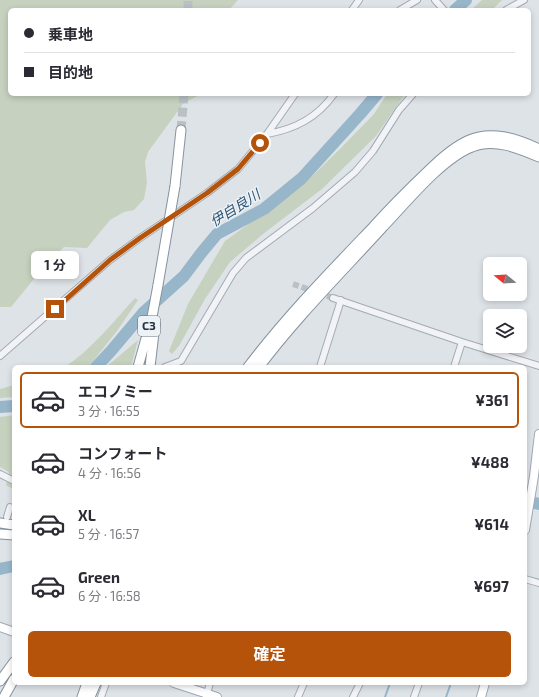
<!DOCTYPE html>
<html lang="ja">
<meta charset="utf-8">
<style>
:root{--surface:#fff;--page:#f2f2f3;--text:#2b2b33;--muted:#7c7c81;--line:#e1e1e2;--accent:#b45309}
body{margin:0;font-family:"Exo 2","Noto Sans JP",sans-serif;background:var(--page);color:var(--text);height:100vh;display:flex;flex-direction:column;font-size:15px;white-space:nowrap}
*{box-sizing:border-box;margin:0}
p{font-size:13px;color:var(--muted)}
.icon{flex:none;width:22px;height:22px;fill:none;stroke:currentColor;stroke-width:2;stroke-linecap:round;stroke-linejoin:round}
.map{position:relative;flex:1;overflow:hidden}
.sheet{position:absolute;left:12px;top:365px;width:515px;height:320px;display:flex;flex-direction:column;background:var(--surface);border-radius:6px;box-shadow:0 2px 6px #0003}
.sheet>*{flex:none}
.top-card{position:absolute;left:8px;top:8px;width:523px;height:88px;border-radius:6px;box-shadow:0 2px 6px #0003;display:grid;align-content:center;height:88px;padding:0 16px;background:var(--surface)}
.needle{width:26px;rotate:288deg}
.controls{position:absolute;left:483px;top:257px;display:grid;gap:8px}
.controls a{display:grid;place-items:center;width:44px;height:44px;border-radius:6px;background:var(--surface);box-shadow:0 2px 6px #0003;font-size:20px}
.end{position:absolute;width:18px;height:18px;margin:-9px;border:5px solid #b45309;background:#fff;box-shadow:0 0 0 2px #fff}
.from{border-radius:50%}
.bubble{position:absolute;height:28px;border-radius:6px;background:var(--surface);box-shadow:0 2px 6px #0003;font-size:13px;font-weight:700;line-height:28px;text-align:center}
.top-card b{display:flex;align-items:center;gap:14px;height:38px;font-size:15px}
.top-card b+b{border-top:1px solid var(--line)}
.top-card i{width:10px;height:10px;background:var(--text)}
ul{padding:7px 0 0;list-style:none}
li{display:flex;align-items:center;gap:12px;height:56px;margin:0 8px 6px;padding:0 8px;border:2px solid transparent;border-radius:6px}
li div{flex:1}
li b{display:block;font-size:15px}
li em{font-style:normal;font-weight:700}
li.selected{border-color:var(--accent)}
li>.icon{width:36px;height:36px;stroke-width:1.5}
.cta{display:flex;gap:8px;margin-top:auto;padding:8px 16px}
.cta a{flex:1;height:46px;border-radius:6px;background:var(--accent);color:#fff;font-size:16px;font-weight:700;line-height:46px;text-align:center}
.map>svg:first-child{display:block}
.green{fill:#c6d2bf}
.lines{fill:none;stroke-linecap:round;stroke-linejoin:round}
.stream{stroke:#97b6ca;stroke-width:2}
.river{stroke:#97b6ca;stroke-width:12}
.minor-tunnel{stroke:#b9c0c6;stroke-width:6;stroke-dasharray:6 3;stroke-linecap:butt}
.highway-tunnel{stroke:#b9c0c6;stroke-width:9;stroke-dasharray:9 4.5;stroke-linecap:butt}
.minor-casing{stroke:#a3abb2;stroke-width:8}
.major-casing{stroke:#9da9b4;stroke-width:10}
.highway-casing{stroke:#85929f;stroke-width:11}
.minor{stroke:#f1f3f6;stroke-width:6}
.major{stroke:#fff;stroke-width:8}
.highway{stroke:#fff;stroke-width:9}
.highway-bridge-casing{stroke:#85929f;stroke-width:11;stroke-linecap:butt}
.highway-bridge{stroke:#fff;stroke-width:9}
.route{stroke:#b45309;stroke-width:5}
.labels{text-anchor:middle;stroke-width:3;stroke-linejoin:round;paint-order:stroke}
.shield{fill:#edf2f6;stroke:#626c77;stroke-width:1}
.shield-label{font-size:12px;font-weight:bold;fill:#263340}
.water-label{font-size:14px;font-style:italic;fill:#2f5675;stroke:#edf2f6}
</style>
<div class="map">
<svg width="539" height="697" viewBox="0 0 539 697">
<rect width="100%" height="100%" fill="#dee3e8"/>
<path class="green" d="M0,0h238l-9,10h-219v84h191l-18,10 -35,48 -3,10 2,21 -3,16 -10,11 -10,2 -14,8 -23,28 -23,-1 -21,21 -32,39h-11z
M482,0h20l-10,10h-21z
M387,94h18l-29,42 -54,53 -59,45 -33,28 -25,37 -26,47 -7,8 -3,-3 19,-47 37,-63 81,-59 35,-34 33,-34z
M135,298l3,2 -21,31 -27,34 -4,2h-21c27,-18 48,-45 70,-69z
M138,340l-7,27h-25z
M14,385v12l-14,1v-9z
M14,415v75l-8,-5 3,-13 -9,-5v-50z"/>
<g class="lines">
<path class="stream" d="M385,697l5,-14
M446,697l5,-14"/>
<path class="river" d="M455,10l11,-10
M96,367l15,-16 32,-38 41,-37 18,-24 15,-18 47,-25 38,-31 58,-64 17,-20
M0,407l14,-1
M525,501l14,3
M0,569l14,-3"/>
<path class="minor-tunnel" d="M293,284l40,14"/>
<path class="highway-tunnel" d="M188,10v-10
M181,130l3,-36"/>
<g class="minor-casing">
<path id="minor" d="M435,0l9,10
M352,10l7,-10
M400,10l17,-10
M506,10l18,-10
M267,134c28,-5 50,-16 67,-40
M333,298l129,44 77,24
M0,356l110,-96 30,-22 67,-45 31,-24 29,-35 28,-40
M165,367l16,-6 52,-88 13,-15 67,-50 42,-36 18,-21 26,-41 14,-16
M320,367l21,-67
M454,367l8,-25
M0,474l14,7
M7,517l3,-10
M525,579l14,4
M101,697l5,-14
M206,697l4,-14
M298,697l6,-14
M353,697l7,-14
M414,697l5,-14"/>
</g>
<g class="major-casing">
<path id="major" d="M525,530l9,-54 5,-42
M0,627l14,5
M174,683l43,14
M481,697l4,-14"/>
</g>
<g class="highway-casing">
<path id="highway" d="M175,186l6,-56
M138,367l14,-50 6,-32
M150,367l5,-43
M248,367c38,-50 82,-95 125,-140 18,-20 36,-38 55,-56 12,-12 25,-24 41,-31 23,-10 49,-1 70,9
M259,367c37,-49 81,-93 123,-139 23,-24 60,-70 90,-81 22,-9 46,1 67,10
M0,523l14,2
M0,534l14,1
M0,681l14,-19
M4,697l10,-18
M82,697l5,-14
M90,697l6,-14"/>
</g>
<use href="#minor" class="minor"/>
<use href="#major" class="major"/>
<use href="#highway" class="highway"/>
<g class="highway-bridge-casing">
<path id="highway-bridge" d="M158,285l17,-99"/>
</g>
<use href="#highway-bridge" class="highway-bridge"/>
</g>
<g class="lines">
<path class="route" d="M55,309l55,-49 30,-22 67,-45 31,-24 22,-26"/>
</g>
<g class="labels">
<rect class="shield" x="138" y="316" width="22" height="20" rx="3"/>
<g class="shield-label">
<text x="149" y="330">C3</text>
</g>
<g class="water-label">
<text transform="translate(235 208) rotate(-32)" y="5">伊自良川</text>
</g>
</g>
</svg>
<div class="controls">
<a><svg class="needle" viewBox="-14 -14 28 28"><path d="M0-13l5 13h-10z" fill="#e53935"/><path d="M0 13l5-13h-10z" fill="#7c7c81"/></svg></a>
<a><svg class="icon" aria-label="layers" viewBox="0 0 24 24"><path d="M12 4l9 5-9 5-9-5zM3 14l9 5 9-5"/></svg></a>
</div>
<i class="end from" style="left:260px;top:143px"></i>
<i class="end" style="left:55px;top:309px"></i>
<div class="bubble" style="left:31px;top:251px;width:48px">1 分</div>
<div class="top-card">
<b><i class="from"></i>乗車地</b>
<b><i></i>目的地</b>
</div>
<section class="sheet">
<ul>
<li class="selected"><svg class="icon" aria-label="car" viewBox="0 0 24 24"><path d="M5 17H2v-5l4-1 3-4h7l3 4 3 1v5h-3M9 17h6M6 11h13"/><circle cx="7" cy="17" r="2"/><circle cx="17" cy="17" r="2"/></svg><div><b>エコノミー</b><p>3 分 · 16:55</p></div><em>¥361</em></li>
<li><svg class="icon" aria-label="car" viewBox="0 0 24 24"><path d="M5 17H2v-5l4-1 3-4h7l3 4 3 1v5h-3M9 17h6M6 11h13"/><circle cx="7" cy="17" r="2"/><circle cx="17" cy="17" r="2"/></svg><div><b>コンフォート</b><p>4 分 · 16:56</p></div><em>¥488</em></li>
<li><svg class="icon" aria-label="car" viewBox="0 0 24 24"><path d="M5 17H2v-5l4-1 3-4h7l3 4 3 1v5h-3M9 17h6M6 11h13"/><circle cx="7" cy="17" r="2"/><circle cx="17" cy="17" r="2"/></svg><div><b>XL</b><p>5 分 · 16:57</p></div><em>¥614</em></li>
<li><svg class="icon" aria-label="car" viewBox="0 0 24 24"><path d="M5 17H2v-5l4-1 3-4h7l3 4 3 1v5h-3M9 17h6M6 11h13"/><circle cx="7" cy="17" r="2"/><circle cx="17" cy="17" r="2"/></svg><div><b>Green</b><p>6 分 · 16:58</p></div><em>¥697</em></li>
</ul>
<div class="cta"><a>確定</a></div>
</section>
</div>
